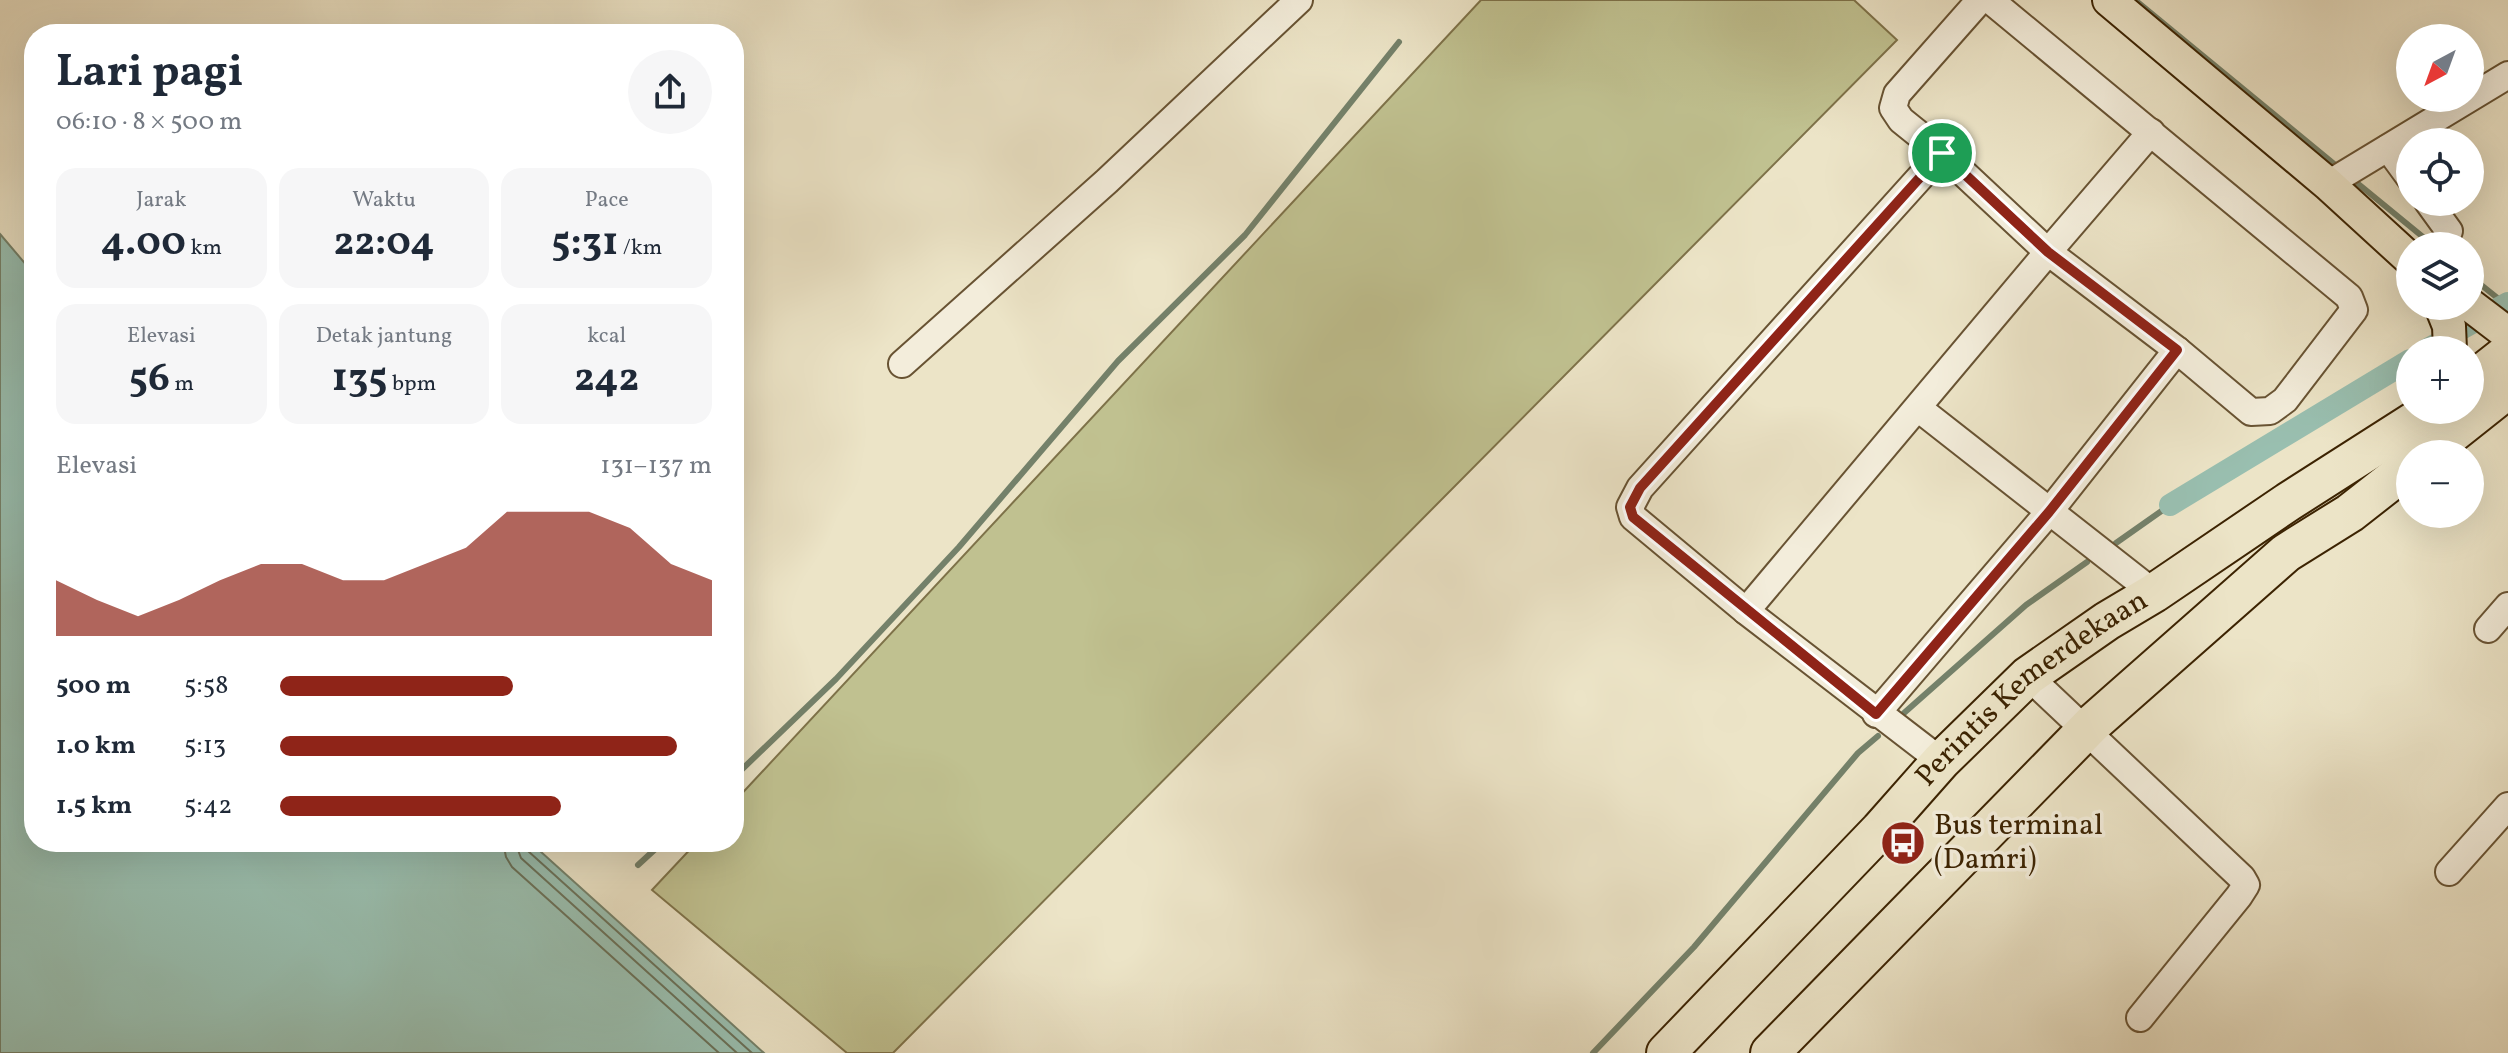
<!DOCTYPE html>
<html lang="id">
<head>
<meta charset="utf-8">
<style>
  :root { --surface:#fff; --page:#f6f6f7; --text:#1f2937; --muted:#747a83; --accent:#8f2418 }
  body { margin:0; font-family:Vollkorn,serif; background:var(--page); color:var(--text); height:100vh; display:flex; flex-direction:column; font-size:30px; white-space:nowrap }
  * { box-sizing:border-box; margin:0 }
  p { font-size:26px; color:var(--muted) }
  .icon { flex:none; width:44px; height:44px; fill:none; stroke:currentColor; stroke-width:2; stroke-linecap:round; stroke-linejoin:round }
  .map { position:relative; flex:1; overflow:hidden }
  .drawer { position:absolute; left:24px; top:24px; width:720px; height:828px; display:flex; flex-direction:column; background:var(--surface); border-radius:32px; box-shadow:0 8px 32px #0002 }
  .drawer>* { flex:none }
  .needle { width:52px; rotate:221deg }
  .controls { position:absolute; left:2396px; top:24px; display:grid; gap:16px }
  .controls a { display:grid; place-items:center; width:88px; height:88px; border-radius:50%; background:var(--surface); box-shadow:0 8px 32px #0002; font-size:40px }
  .pin { position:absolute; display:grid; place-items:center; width:68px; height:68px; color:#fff; margin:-34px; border:4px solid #fff; border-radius:50%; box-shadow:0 2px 8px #0007 }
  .round { display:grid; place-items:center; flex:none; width:84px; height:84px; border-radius:42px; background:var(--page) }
  .overview { display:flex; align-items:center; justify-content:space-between; height:136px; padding:0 32px }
  h1 { font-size:44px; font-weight:700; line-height:60px }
  .figures { display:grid; grid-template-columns:repeat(3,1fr); gap:12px; height:136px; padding:8px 32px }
  .figures div { display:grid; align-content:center; border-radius:20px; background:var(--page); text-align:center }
  .figures b { font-size:40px; font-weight:700 }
  .figures small { font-size:22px; font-weight:400 }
  .figures p { font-size:22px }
  .chart { height:224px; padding:16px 32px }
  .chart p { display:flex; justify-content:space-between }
  .chart svg { width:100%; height:144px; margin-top:8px; fill:var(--accent); opacity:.7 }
  ul { padding:0 32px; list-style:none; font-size:26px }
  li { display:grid; grid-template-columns:128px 96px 1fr; align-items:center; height:60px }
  li i { height:20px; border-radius:10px; background:var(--accent) }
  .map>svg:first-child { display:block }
  .green { fill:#c0c190; stroke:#7e7249; stroke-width:2 }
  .water { fill:#99bfb0; stroke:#74816a; stroke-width:2 }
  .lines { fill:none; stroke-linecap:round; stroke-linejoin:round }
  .shore { stroke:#6a7159; stroke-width:2 }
  .stream { stroke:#74816a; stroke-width:6 }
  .canal { stroke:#99bfb0; stroke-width:22 }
  .minor-casing { stroke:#685333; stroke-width:30 }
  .major-casing { stroke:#3c2302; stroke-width:36 }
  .highway-casing { stroke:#3c2302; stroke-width:42 }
  .minor { stroke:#f3eddb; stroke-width:26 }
  .major { stroke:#ece4c7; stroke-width:32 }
  .highway { stroke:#ece4c7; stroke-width:38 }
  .route-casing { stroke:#fff; stroke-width:16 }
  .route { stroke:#8f2418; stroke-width:10 }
  .labels { text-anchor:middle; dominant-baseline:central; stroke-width:7; stroke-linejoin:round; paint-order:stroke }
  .street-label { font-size:30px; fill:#3c2302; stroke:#f3eddb }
  .poi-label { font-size:30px; fill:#3c2302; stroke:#f3eddb; text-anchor:start }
</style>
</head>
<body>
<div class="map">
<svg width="2508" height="1053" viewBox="0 0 2508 1053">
  <rect width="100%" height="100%" fill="#ece4c7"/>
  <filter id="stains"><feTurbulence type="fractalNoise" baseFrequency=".0025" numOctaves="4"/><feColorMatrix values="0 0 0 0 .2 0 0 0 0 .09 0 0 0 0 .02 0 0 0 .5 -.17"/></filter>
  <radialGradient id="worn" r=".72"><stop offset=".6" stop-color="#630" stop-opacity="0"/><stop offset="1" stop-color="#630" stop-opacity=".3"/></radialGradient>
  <path class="green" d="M1481,0h373l43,40 -1004,1013h-46l-195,-163 45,-48h37v-40z"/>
  <path class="water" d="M0,234l34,40v568h496l234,211h-764z"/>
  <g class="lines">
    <g class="shore">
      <path d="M503,842l3,15 6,10 207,186"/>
      <path d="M515,842l6,16 216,195"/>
      <path d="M525,842l3,9 224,202"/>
    </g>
    <g class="stream">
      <path d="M2135,0l204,168"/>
      <path d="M2351,178l83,68"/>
      <path d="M2470,276l35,28"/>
      <path d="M2116,543l54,-38"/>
      <path d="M1904,713l122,-108 61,-43"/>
      <path d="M734,777l102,-98 123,-132 159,-186 127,-126 154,-193"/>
      <path d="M638,865l25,-23"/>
      <path d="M1593,1053l101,-106 164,-194 20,-17"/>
    </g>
    <g class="canal">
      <path d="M2461,329l47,-26"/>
      <path d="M2426,350l11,-6"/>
      <path d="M2170,505l240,-145"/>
    </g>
    <g class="minor-casing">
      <g id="minor">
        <path d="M1980,0l-83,94 -4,14 8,12 41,33 106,99 103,-120"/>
        <path d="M2388,148l22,30"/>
        <path d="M2328,184l180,-109"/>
        <path d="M2428,202l21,29"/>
        <path d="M902,364l205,-183 192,-181"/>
        <path d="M1918,408l236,185"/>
        <path d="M1746,611l-113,-94 -3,-10 10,-19 302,-335"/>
        <path d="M2488,629l20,-23"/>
        <path d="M2028,676l214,202 4,7 -7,11 -99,122"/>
        <path d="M1876,714l173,-202 128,-162"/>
        <path d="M1941,761l-195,-150 302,-359 129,98 74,62 19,-1 15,-11 69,-90 -5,-13 -359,-297"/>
        <path d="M2449,872l59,-66"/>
      </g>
    </g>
    <g class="major-casing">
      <g id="major">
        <path d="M2109,0l219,184 82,75"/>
        <path d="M2470,305l38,29"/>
        <path d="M2441,306l8,20 1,24"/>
      </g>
    </g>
    <g class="highway-casing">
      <g id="highway">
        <path d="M2470,383l38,-30"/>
        <path d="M2426,454l82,-65"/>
        <path id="s1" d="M1666,1053l214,-223 61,-69 87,-85 79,-55 47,-28 134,-91 144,-92"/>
        <path d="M1770,1053l322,-329 194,-171 64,-40 60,-47"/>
      </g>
    </g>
    <use href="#minor" class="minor"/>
    <use href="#major" class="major"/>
    <use href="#highway" class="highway"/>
  </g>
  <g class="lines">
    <g class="route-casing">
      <path id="route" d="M1942,153l106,99 129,98 -128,162 -173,202 -243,-197 -3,-10 10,-19z"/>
    </g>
    <use href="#route" class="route"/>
  </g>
  <defs>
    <g id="bus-disc" transform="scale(2.3)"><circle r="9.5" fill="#8f2418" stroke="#f3eddb"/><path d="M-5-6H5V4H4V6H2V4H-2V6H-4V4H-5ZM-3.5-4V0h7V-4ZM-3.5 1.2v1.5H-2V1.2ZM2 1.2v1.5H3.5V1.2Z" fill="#fff"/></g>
  </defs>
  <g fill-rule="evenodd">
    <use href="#bus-disc" x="1903" y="843"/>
  </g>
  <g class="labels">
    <g class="street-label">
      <text stroke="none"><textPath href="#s1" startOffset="518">Perintis Kemerdekaan</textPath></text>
    </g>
    <g class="poi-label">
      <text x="1934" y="826">Bus terminal<tspan x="1934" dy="34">(Damri)</tspan></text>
    </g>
  </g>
  <rect width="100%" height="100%" filter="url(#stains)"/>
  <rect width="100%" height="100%" fill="url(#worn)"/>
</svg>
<div class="controls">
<a><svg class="needle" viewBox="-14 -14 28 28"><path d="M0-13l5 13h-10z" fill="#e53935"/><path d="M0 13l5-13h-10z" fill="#747a83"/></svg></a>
<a><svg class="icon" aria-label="locate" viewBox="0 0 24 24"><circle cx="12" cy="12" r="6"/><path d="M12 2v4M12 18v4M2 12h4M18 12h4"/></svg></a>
<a><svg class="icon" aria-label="layers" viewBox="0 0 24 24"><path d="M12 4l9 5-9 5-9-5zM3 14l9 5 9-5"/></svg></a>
<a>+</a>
<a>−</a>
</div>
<div class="pin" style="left:1942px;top:153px;background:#1e9e55"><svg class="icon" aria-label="arrive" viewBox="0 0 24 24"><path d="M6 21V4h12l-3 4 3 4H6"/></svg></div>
<section class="drawer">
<div class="overview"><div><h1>Lari pagi</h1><p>06:10 · 8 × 500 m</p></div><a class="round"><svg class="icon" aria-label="share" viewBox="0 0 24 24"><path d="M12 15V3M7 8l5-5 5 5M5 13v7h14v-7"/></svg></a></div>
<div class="figures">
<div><p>Jarak</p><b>4.00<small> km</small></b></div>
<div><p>Waktu</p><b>22:04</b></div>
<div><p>Pace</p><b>5:31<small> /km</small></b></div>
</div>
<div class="figures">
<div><p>Elevasi</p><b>56<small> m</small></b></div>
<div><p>Detak jantung</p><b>135<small> bpm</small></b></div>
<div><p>kcal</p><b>242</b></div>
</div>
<div class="chart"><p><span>Elevasi</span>131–137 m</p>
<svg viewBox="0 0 160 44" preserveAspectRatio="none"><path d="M0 44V27L10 33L20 38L30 33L40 27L50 22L60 22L70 27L80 27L90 22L100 17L110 6L120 6L130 6L140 11L150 22L160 27V44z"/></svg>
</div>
<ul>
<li><b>500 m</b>5:58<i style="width:54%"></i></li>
<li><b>1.0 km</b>5:13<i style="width:92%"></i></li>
<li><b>1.5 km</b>5:42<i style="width:65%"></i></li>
</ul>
</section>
</div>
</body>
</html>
